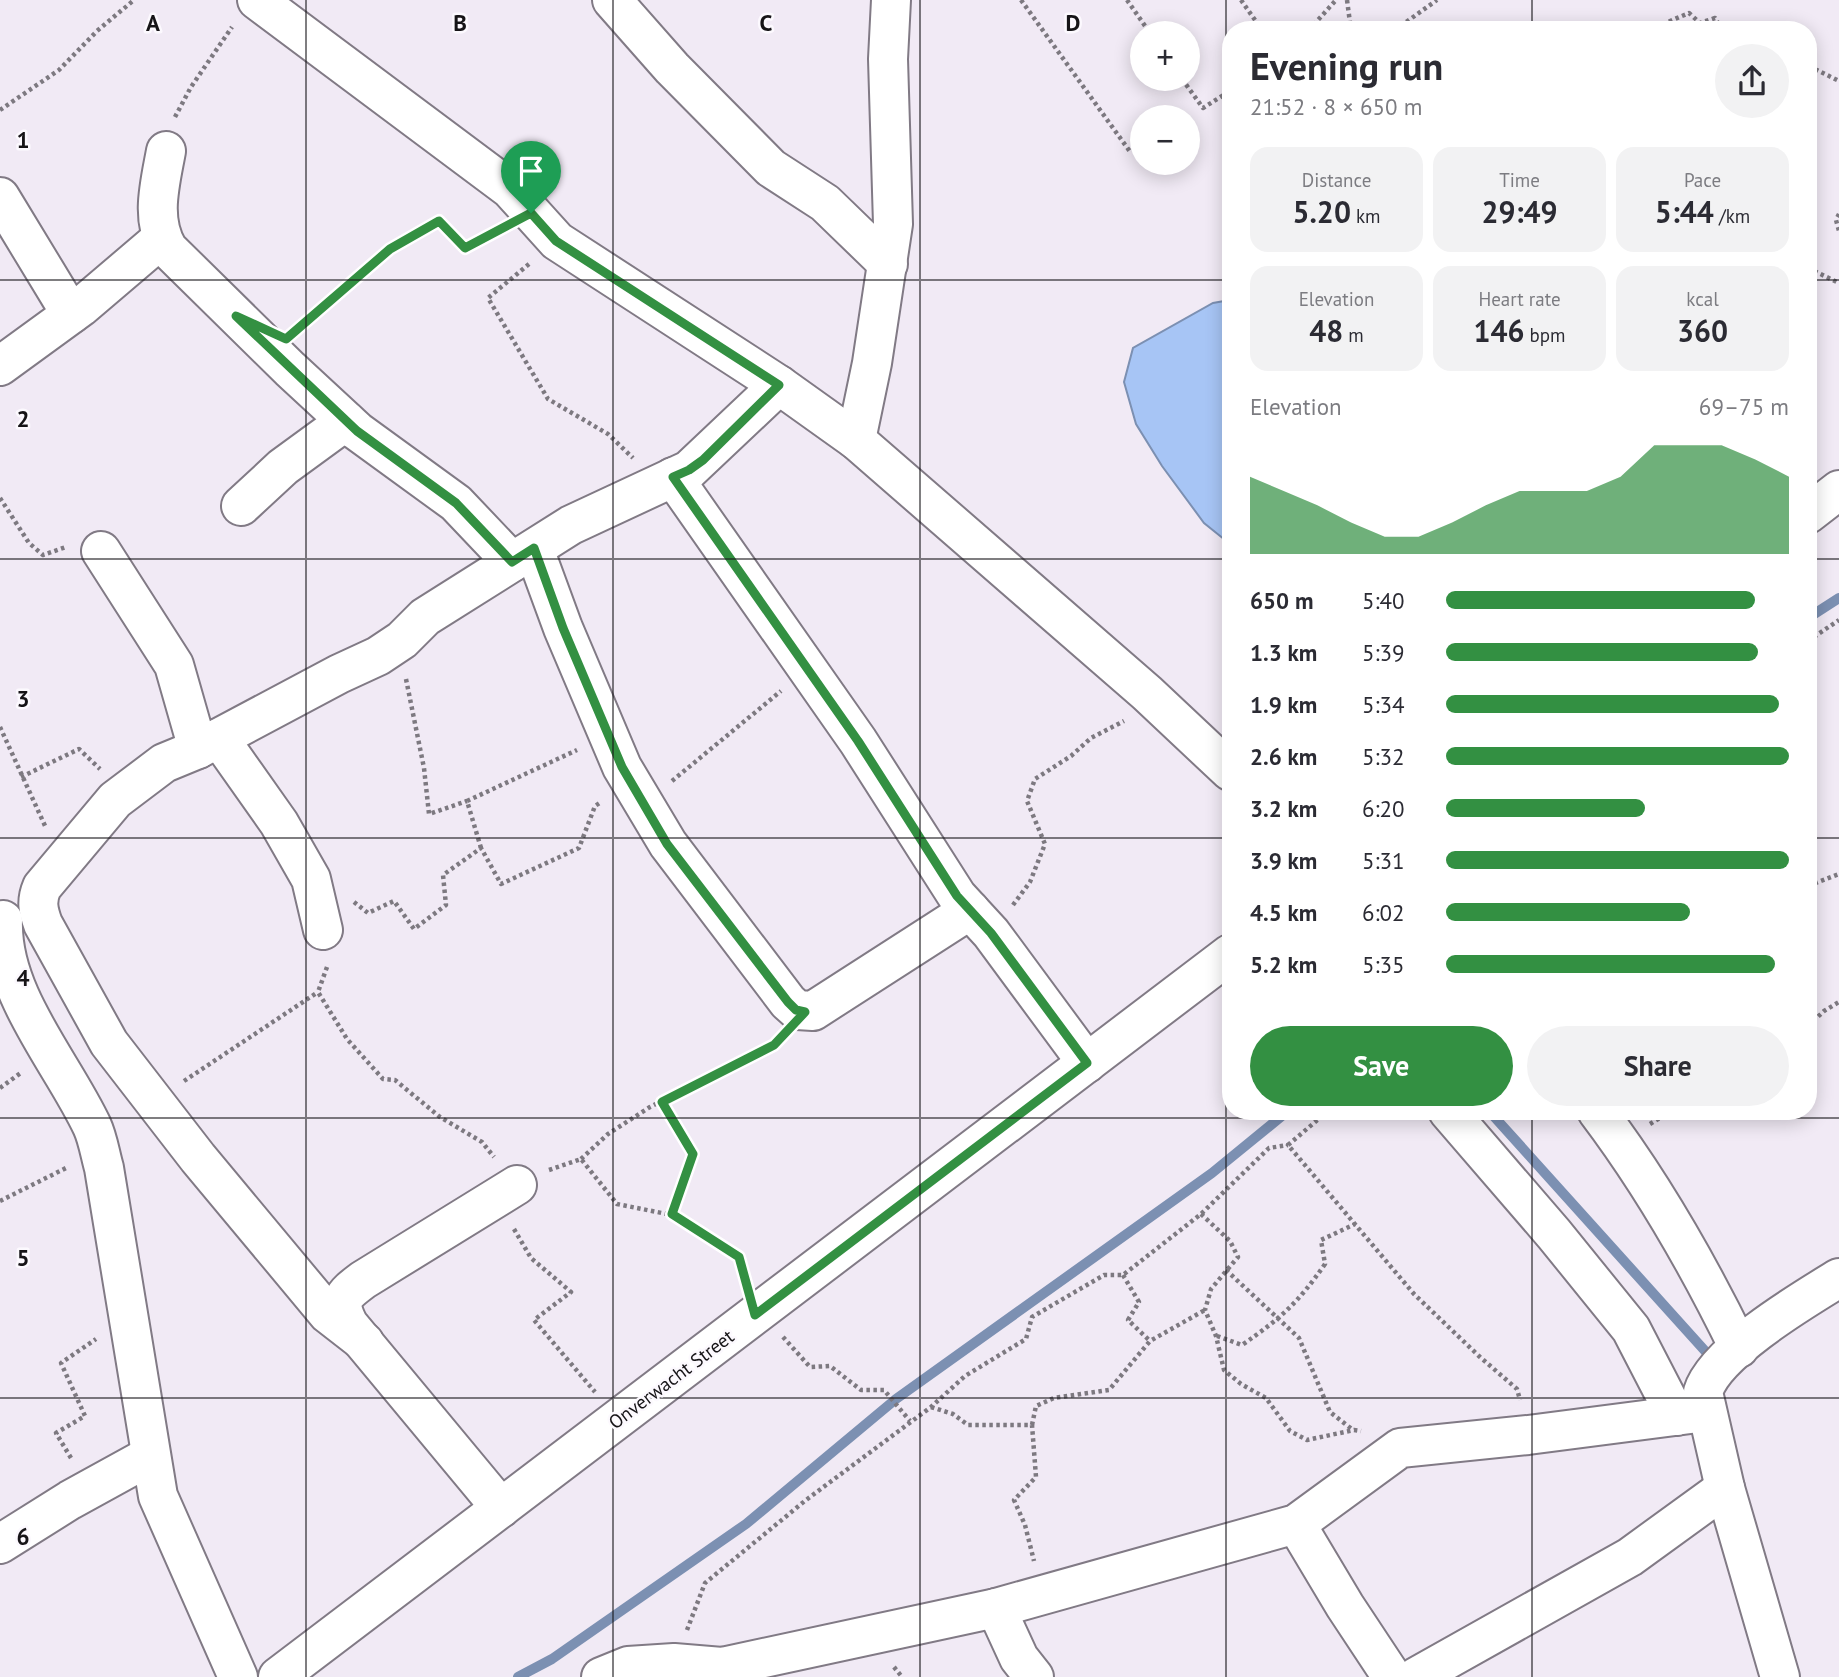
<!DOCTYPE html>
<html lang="en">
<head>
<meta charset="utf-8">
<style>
  :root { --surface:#fff; --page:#f2f2f3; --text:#2b2b33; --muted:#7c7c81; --accent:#339042 }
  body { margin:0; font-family:"PT Sans",sans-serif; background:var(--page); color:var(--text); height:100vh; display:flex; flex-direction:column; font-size:26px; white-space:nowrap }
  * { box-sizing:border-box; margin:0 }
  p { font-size:23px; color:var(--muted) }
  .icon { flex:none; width:38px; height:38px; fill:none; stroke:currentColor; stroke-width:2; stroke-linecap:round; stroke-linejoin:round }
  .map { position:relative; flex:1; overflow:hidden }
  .details { position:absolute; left:1222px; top:21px; width:595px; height:1099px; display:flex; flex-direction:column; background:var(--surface); border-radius:28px; box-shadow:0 4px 18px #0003 }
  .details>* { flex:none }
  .buttons { position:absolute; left:1130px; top:21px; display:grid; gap:14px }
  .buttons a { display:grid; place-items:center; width:70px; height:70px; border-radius:50%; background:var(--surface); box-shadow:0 4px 18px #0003; font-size:35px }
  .pin { position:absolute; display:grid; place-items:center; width:60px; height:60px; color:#fff; margin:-72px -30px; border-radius:50% 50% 50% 0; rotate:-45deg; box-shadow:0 0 7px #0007 }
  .pin .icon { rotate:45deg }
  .round { display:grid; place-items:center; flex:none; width:74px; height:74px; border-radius:37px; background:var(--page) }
  .headline { display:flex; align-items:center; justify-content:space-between; height:119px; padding:0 28px }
  h1 { font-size:38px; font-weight:800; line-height:52px }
  .stats { display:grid; grid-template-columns:repeat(3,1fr); gap:10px; height:119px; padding:7px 28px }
  .stats div { display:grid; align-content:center; border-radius:18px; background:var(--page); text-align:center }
  .stats b { font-size:30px; font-weight:800 }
  .stats small { font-size:19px; font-weight:400 }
  .stats p { font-size:19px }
  .chart { height:196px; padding:14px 28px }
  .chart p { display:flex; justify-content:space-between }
  .chart svg { width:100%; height:126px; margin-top:7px; fill:var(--accent); opacity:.7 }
  .button { display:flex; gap:14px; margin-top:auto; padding:14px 28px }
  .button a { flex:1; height:80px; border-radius:42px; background:var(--accent); color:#fff; font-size:28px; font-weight:800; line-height:80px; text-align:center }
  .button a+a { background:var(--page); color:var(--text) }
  ul { padding:0 28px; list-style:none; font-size:23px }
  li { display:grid; grid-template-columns:112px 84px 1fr; align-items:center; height:52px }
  li i { height:18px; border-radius:9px; background:var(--accent) }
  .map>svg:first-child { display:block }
  .water { fill:#a7c5f5; stroke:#7c90b2; stroke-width:2 }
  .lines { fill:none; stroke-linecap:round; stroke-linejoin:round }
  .stream { stroke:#7c90b2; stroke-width:10 }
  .minor-casing { stroke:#817a85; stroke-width:42 }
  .path { stroke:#7d7980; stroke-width:4.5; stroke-dasharray:3.5 3.5; stroke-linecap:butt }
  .minor { stroke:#fff; stroke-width:38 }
  .route-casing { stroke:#fff; stroke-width:14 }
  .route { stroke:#339042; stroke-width:9 }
  .grid { fill:none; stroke:#161417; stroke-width:2; stroke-opacity:0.55 }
  .labels { text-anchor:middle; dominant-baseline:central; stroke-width:5; stroke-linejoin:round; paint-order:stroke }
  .street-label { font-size:19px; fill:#161417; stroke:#fcf9fe }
  .grid-label { font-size:23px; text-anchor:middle; font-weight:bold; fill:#161417; stroke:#fcf9fe; stroke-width:5; stroke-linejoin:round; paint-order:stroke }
</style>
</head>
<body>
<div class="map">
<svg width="1839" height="1677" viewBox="0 0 1839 1677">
  <rect width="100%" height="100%" fill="#f1eaf5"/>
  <path class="water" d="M1230,300v244l-26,-21 -42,-57 -26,-42 -12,-42 9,-34 80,-45z"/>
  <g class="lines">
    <g class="stream">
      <path d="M1808,618l31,-20"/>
      <path d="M1489,1111l226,251"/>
      <path d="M518,1677l34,-18 194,-135 150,-125 316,-226 76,-62"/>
    </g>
    <g class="minor-casing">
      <g id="minor">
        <path d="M257,0l253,189 47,52 222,144 77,55 291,253 83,78"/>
        <path d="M612,0l60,68 99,100 54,35 63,61"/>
        <path d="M166,151c-6,33 -16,68 2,98l122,120 67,62 99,72 56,59"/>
        <path d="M0,197l71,117"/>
        <path d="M0,366l81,-59 81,-69"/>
        <path d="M856,440l16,-77 21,-139 -5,-165 3,-59"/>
        <path d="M673,477l185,264 99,155 34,37 96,130"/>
        <path d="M241,506l42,-39 63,-46"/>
        <path d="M1808,514l31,-24"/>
        <path d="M534,549l29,79 59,139 46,77 120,158 9,8 16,1 157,-101"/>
        <path d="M101,551l73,114 24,84"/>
        <path d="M219,738l60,85 32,56 12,51"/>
        <path d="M3,920c-3,74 59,142 89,206 6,13 8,28 12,42l54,328 80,181"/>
        <path d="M1448,1111l106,123 77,95 45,87"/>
        <path d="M1597,1111c56,74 102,155 142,237"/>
        <path d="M364,1342l-36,-28 -130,-156 -89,-115 -66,-119c-5,-14 -7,-23 -1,-37l73,-87 49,-37 34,-14 141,-75 39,-18 24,-16 23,-23 146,-92 118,-55 90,-85"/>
        <path d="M501,1508l-152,-183c-13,-24 -6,-30 14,-45l154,-95"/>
        <path d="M1296,1524l49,82 47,71"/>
        <path d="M0,1544l70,-44 80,-44"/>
        <path d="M996,1608l23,50 15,19"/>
        <path d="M278,1677l952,-723"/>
        <path d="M601,1677l27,-11 46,-3 48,4 274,-59 300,-84 104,-76 128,-13 178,-23"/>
        <path d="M1416,1677l214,-120 95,-69"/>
        <path d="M1780,1677l-55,-189 -22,-96c12,-40 100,-92 136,-114"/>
      </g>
    </g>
    <g class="path">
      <path d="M1021,0l110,153"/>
      <path d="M1127,0l23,33"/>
      <path d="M1241,0l21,30"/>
      <path d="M1347,0l4,30"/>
      <path d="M1309,30l27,-30"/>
      <path d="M1395,30l42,-30"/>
      <path d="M1658,30l12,-9 19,-8 11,10 15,-5 7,12"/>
      <path d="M1808,71l9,-1 22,11"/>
      <path d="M1182,79l21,29 27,-17"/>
      <path d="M0,110l59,-40 38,-39 37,-31"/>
      <path d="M175,117l16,-30 41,-60"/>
      <path d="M1839,214l-3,6 3,11"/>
      <path d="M529,264l-41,34 60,101 60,35 25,24"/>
      <path d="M1808,268l31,15"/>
      <path d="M298,328l92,-79 48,-28 27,27 34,-18"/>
      <path d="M0,498l29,45 14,12 23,-8"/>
      <path d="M1808,641l31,-21"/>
      <path d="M406,679l18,89 5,46 38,-13"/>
      <path d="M0,727l46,101"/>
      <path d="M21,777l58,-28 21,20"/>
      <path d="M672,781l109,-90"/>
      <path d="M481,848l-14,-47 110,-51"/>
      <path d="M1808,886l31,-12"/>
      <path d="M354,902l14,11 26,-12 20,28 32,-24 -3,-30 38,-27 20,36 78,-36 16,-42 6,-4"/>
      <path d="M1013,905l17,-23 15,-38 -18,-43 8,-22 36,-23 20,-18 33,-17"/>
      <path d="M327,967l-9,25 29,47 36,40 12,1 45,37 42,25 12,15"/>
      <path d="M1808,1026l16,-15 15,-9"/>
      <path d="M184,1081l134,-89"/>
      <path d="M0,1088l22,-16"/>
      <path d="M662,1102l31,52 -21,61"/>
      <path d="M1328,1111l-40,34 126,149 66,63 37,32 3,11"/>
      <path d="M1650,1124l21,-13"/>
      <path d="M581,1159l27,-25 42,-27 124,-62 5,-6"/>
      <path d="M549,1170l32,-11 36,45 55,11 67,42 5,20"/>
      <path d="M0,1201l68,-34"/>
      <path d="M1201,1214l29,27 8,16 -27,32 -6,21 11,26 8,34 17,14 25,14 24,33 17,9 47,-10 7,1"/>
      <path d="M514,1229l17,29 40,34 -37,28 61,72"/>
      <path d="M1226,1270l73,68 31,74 23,18"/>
      <path d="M1123,1275l16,27 -11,18 22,21"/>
      <path d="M1217,1336l25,9c39,-27 56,-42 83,-81l-4,-24 34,-16"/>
      <path d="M783,1337l27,30 20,-1 31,24h23l26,31"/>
      <path d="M931,1407l22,7 15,11h64l4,52 -22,23 11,25 9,36"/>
      <path d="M1032,1425l4,-19 18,-8 55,-8 41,-49 55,-31"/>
      <path d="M71,1458l-15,-25 29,-17 -24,-53 35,-24"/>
      <path d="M687,1630l18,-47 101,-83 125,-93 34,-31 61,-37 6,-22 72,-42h19l78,-61 68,-66 19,-3"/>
      <path d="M894,1667l8,10"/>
    </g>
    <use href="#minor" class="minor"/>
  </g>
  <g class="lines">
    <g class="route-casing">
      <path id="route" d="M531,213l25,28 223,144 -76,75 -14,10 -16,7 185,264 99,155 34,37 96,130 -332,252 -16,-58 -67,-43 21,-60 -31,-52 112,-57 31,-33 -9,-2 -8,-8 -121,-158 -45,-77 -59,-139 -29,-80 -22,14 -56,-59 -99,-72 -121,-115 50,23 104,-90 49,-28 26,27z"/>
    </g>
    <use href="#route" class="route"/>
  </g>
  <path class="grid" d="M306,0v1677M613,0v1677M920,0v1677M1226,0v1677M1532,0v30M0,280h1230M1808,280h31M0,559h1230M1808,559h31M0,838h1230M1808,838h31M1532,1111v566M0,1118h1839M0,1398h1839"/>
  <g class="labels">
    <g class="street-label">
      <text transform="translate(671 1379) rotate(-37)">Onverwacht Street</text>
    </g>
  </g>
  <g class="grid-label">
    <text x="153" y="31">A</text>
    <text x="460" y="31">B</text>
    <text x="766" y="31">C</text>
    <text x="1073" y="31">D</text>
    <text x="23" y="148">1</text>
    <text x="23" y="427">2</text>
    <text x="23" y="707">3</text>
    <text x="23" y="986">4</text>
    <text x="23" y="1266">5</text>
    <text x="23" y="1545">6</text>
  </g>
</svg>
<div class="buttons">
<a>+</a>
<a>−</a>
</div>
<div class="pin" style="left:531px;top:213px;background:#1e9e55"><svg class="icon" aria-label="arrive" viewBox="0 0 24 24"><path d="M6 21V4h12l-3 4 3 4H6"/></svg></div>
<section class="details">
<div class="headline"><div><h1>Evening run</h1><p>21:52 · 8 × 650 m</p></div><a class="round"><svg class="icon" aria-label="share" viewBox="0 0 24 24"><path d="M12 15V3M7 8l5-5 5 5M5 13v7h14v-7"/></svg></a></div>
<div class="stats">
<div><p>Distance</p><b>5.20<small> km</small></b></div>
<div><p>Time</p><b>29:49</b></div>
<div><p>Pace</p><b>5:44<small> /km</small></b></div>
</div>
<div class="stats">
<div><p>Elevation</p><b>48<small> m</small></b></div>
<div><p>Heart rate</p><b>146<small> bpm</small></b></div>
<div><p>kcal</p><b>360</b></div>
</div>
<div class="chart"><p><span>Elevation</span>69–75 m</p>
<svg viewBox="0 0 160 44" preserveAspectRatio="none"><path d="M0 44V17L10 22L20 27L30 33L40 38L50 38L60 33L70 27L80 22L90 22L100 22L110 17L120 6L130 6L140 6L150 11L160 17V44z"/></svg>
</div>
<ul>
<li><b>650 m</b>5:40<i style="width:90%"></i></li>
<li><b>1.3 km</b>5:39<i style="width:91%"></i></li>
<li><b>1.9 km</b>5:34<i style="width:97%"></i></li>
<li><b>2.6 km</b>5:32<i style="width:100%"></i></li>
<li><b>3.2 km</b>6:20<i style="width:58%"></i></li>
<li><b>3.9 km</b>5:31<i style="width:100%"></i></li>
<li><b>4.5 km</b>6:02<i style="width:71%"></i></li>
<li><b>5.2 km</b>5:35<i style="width:96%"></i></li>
</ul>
<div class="button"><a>Save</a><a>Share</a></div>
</section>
</div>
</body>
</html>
